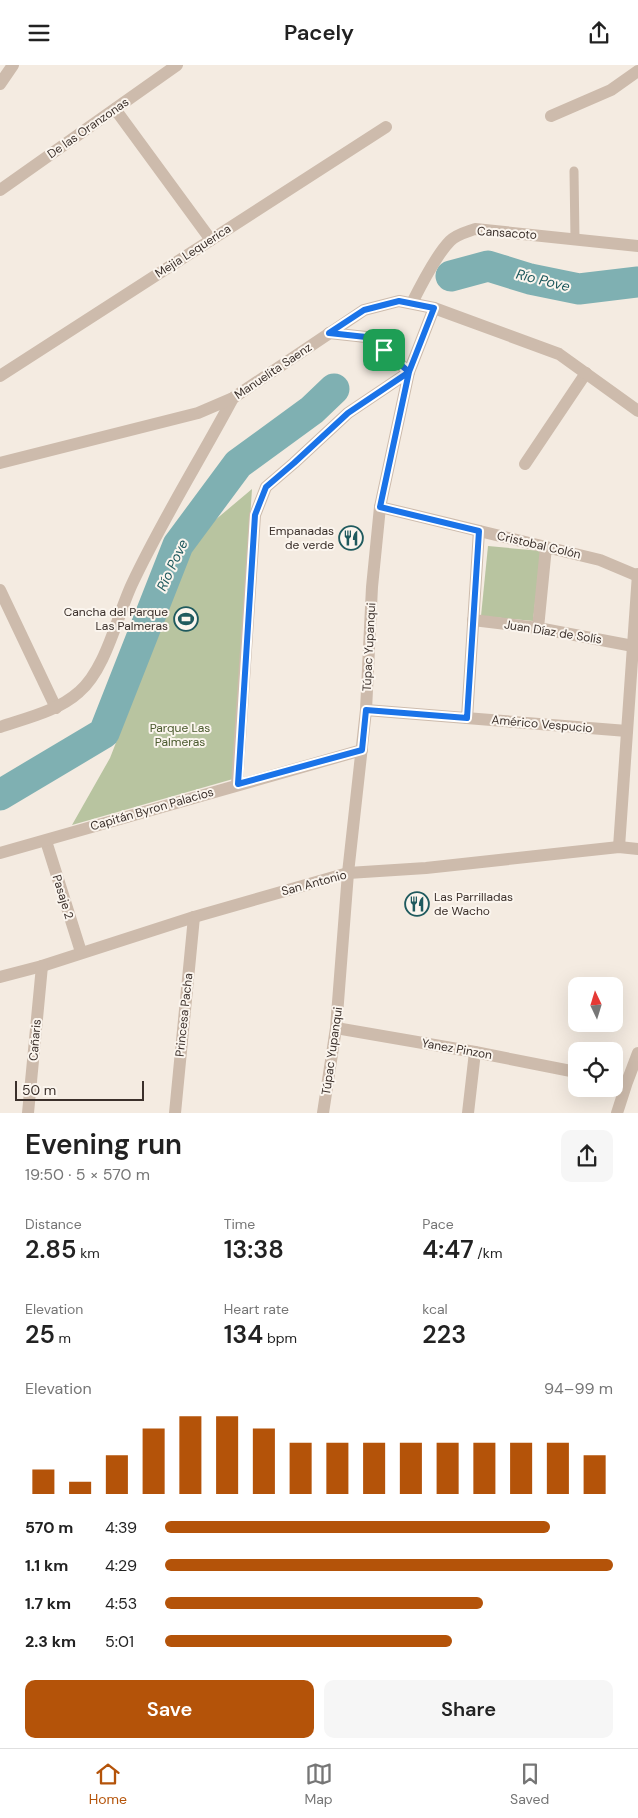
<!DOCTYPE html>
<html lang="en">
<head>
<meta charset="utf-8">
<style>
  :root { --surface:#fff; --page:#f6f6f6; --text:#222; --muted:#767676; --line:#e0e0e0; --accent:#b45309 }
  body { margin:0; font-family:"DM Sans",sans-serif; background:var(--page); color:var(--text); height:100vh; display:flex; flex-direction:column; font-size:19px; white-space:nowrap }
  * { box-sizing:border-box; margin:0 }
  p { font-size:16px; color:var(--muted) }
  .icon { flex:none; width:28px; height:28px; fill:none; stroke:currentColor; stroke-width:2; stroke-linecap:round; stroke-linejoin:round }
  .map { position:relative; height:1048px; overflow:hidden }
  .sheet { display:flex; flex-direction:column; background:var(--surface); flex:1 }
  .sheet>* { flex:none }
  .needle { width:32px; rotate:356deg }
  .controls { position:absolute; left:568px; top:912px; display:grid; gap:10px }
  .controls a { display:grid; place-items:center; width:55px; height:55px; border-radius:10px; background:var(--surface); box-shadow:0 5px 20px #0002; font-size:25px }
  .scale { position:absolute; left:15px; bottom:12px; width:129px; box-sizing:border-box; padding-left:5px; border:2px solid #3b302b; border-top:0; font-size:14px; line-height:18px; white-space:nowrap; color:#3b302b; -webkit-text-stroke:4px #fbf5ee; paint-order:stroke }
  .pin { position:absolute; display:grid; place-items:center; width:42px; height:42px; color:#fff; margin:-21px; border-radius:10px; box-shadow:0 2px 8px #0006 }
  .round { display:grid; place-items:center; flex:none; width:52px; height:52px; border-radius:10px; background:var(--page) }
  .head { display:flex; align-items:center; justify-content:space-between; height:85px; padding:0 25px }
  h1 { font-size:28px; font-weight:600; line-height:38px }
  .stats { display:grid; grid-template-columns:repeat(3,1fr); gap:8px; height:85px; padding:5px 25px }
  .stats div { display:grid; align-content:center }
  .stats b { font-size:25px; font-weight:600 }
  .stats small { font-size:14px; font-weight:400 }
  .stats p { font-size:14px }
  .chart { height:140px; padding:10px 25px }
  .chart p { display:flex; justify-content:space-between }
  .chart svg { width:100%; height:90px; margin-top:5px; stroke:var(--accent); stroke-width:6 }
  .cta { display:flex; gap:10px; margin-top:auto; padding:10px 25px }
  .cta a { flex:1; height:58px; border-radius:10px; background:var(--accent); color:#fff; font-size:20px; font-weight:600; line-height:58px; text-align:center }
  .cta a+a { background:var(--page); color:var(--text) }
  ul { padding:0 25px; list-style:none; font-size:16px }
  li { display:grid; grid-template-columns:80px 60px 1fr; align-items:center; height:38px }
  li i { height:12px; border-radius:6px; background:var(--accent) }
  header { display:flex; justify-content:space-between; align-items:center; height:65px; padding:0 25px; background:var(--surface); font-size:22px; font-weight:600 }
  .menu { display:flex; justify-content:space-around; align-items:center; height:70px; border-top:1px solid var(--line); background:var(--surface); font-size:14px; color:var(--muted) }
  .menu a { display:grid; justify-items:center; gap:2px }
  .menu .on { color:var(--accent) }
  .map>svg:first-child { display:block }
  .green { fill:#b8c4a0 }
  .lines { fill:none; stroke-linecap:round; stroke-linejoin:round }
  .river { stroke:#7fb0b2; stroke-width:31 }
  .service { stroke:#cdbbac; stroke-width:9 }
  .minor { stroke:#cdbbac; stroke-width:12 }
  .tertiary { stroke:#cdbbac; stroke-width:12 }
  .route-casing { stroke:#fff; stroke-width:10 }
  .route { stroke:#1a73e8; stroke-width:6 }
  .labels { text-anchor:middle; dominant-baseline:central; stroke-width:4; stroke-linejoin:round; paint-order:stroke }
  .street-label { font-size:12px; fill:#3b302b; stroke:#fbf5ee }
  .poi-label { font-size:12px; fill:#3b302b; stroke:#fbf5ee; text-anchor:end }
  .park-label { font-size:12px; fill:#4a5a2e; stroke:#fbf5ee }
  .water-label { font-size:14px; font-style:italic; fill:#1f5a5e; stroke:#fbf5ee }
</style>
</head>
<body>
<header><svg class="icon" aria-label="menu" viewBox="0 0 24 24"><path d="M4 6h16M4 12h16M4 18h16"/></svg>Pacely<svg class="icon" aria-label="share" viewBox="0 0 24 24"><path d="M12 15V3M7 8l5-5 5 5M5 13v7h14v-7"/></svg></header>
<div class="map">
<svg width="638" height="1048" viewBox="0 0 638 1048">
  <rect width="100%" height="100%" fill="#f4ebe1"/>
  <g class="green">
    <path d="M252,424l-19,290 -161,46 38,-67 30,-77 49,-139z"/>
    <path d="M488,481l53,5 -8,70 -52,-5z"/>
  </g>
  <g class="lines">
    <g class="river">
      <path d="M451,211l37,-10 42,13 49,10 59,-7"/>
      <path d="M0,730l104,-62 74,-188 60,-81 74,-54 22,-21"/>
    </g>
    <path class="service" d="M574,106l1,68"/>
    <g class="minor">
      <path d="M115,44l96,131"/>
      <path d="M551,51l60,-26 27,-19"/>
      <path d="M412,238c9,-18 24,-48 38,-62 7,-7 17,-9 25,-12l163,17"/>
      <path d="M0,311l386,-249"/>
      <path d="M525,399l61,-91"/>
      <path d="M380,442l220,53 38,16"/>
      <path d="M0,525l56,118"/>
      <path d="M473,555l65,8 95,18"/>
      <path d="M538,563l8,-81"/>
      <path d="M366,645l261,21"/>
      <path d="M467,653l12,-187"/>
      <path d="M0,662c27,-9 58,-16 79,-35 27,-23 38,-76 53,-108 30,-64 68,-124 101,-186"/>
      <path d="M237,719l18,-269 11,-28 28,-24 54,-50 61,-41"/>
      <path d="M46,776l35,111"/>
      <path d="M619,782l19,-273"/>
      <path d="M0,788l362,-103"/>
      <path d="M0,912l42,-11 152,-49 154,-44 78,-5 193,-21 19,2"/>
      <path d="M336,963l139,24 101,20"/>
      <path d="M28,1048l14,-147"/>
      <path d="M175,1048l19,-196"/>
      <path d="M323,1048l13,-85 12,-155 18,-163 6,-123 8,-80 29,-135 25,-64"/>
      <path d="M468,1048l7,-61"/>
      <path d="M617,1048l10,-31 11,-29"/>
    </g>
    <g class="tertiary">
      <path d="M0,19l13,-19"/>
      <path d="M0,125l177,-125"/>
      <path d="M329,268l37,4 18,13 25,22"/>
      <path d="M0,398l198,-50 35,-15 131,-88 35,-9 35,7 125,46 79,57"/>
    </g>
  </g>
  <g class="lines">
    <g class="route-casing">
      <path id="route" d="M384,285l-18,-13 -37,-4 35,-23 35,-9 35,7 -25,64 -29,135 99,24 -12,187 -101,-8 -4,40 -124,34 17,-269 11,-28 28,-24 54,-50 61,-41 -25,-22"/>
    </g>
    <use href="#route" class="route"/>
  </g>
  <defs>
    <g id="restaurant-ring" transform="scale(1.25)"><circle r="9.5" fill="#fbf5ee" stroke="#1f5a5e" stroke-width="1.5"/><path d="M-5-6h1v4h1v-4h1v4h1v-4h1v5L-1.5 .5V6h-2V.5L-5-1ZM5-6V6H3V1.5H1.5Q1.5-4 5-6Z" fill="#1f5a5e"/></g>
    <g id="stadium-ring" transform="scale(1.25)"><circle r="9.5" fill="#fbf5ee" stroke="#1f5a5e" stroke-width="1.5"/><path d="M0-5a6.5 5 0 1 0 0 10a6.5 5 0 1 0 0-10ZM-3.5-1.8h7v3.6h-7Z" fill="#1f5a5e"/></g>
  </defs>
  <g fill-rule="evenodd">
    <use href="#restaurant-ring" x="351" y="473"/>
    <use href="#stadium-ring" x="186" y="554"/>
    <use href="#restaurant-ring" x="417" y="839"/>
  </g>
  <g class="labels">
    <g class="street-label">
      <text transform="translate(88 63) rotate(-35)">De las Oranzonas</text>
      <text transform="translate(507 168) rotate(4)">Cansacoto</text>
      <text transform="translate(193 186) rotate(-33)">Mejia Lequerica</text>
      <text transform="translate(273 306) rotate(-34)">Manuelita Saenz</text>
      <text transform="translate(539 480) rotate(13)">Cristobal Colón</text>
      <text transform="translate(553 567) rotate(9)">Juan Díaz de Solís</text>
      <text transform="translate(369 582) rotate(-87)">Túpac Yupanqui</text>
      <text transform="translate(542 659) rotate(5)">Américo Vespucio</text>
      <text transform="translate(152 744) rotate(-16)">Capitán Byron Palacios</text>
      <text transform="translate(314 818) rotate(-15)">San Antonio</text>
      <text transform="translate(63 832) rotate(73)">Pasaje 2</text>
      <text transform="translate(184 950) rotate(-84)">Princesa Pacha</text>
      <text transform="translate(35 975) rotate(-85)">Cañaris</text>
      <text transform="translate(457 984) rotate(10)">Yanez Pinzon</text>
      <text transform="translate(332 986) rotate(-82)">Túpac Yupanqui</text>
    </g>
    <g class="poi-label">
      <text x="334" y="466">Empanadas<tspan x="334" dy="14">de verde</tspan></text>
      <text x="168" y="547">Cancha del Parque<tspan x="168" dy="14">Las Palmeras</tspan></text>
      <text x="434" y="832" text-anchor="start">Las Parrilladas<tspan x="434" dy="14">de Wacho</tspan></text>
    </g>
    <g class="park-label">
      <text x="180" y="663">Parque Las<tspan x="180" dy="14">Palmeras</tspan></text>
    </g>
    <g class="water-label">
      <text transform="translate(543 215) rotate(14)">Río Pove</text>
      <text transform="translate(172 500) rotate(-65)">Río Pove</text>
    </g>
  </g>
</svg>
<div class="controls">
<a><svg class="needle" viewBox="-14 -14 28 28"><path d="M0-13l5 13h-10z" fill="#e53935"/><path d="M0 13l5-13h-10z" fill="#767676"/></svg></a>
<a><svg class="icon" aria-label="locate" viewBox="0 0 24 24"><circle cx="12" cy="12" r="6"/><path d="M12 2v4M12 18v4M2 12h4M18 12h4"/></svg></a>
</div>
<div class="scale">50 m</div>
<div class="pin" style="left:384px;top:285px;background:#1e9e55"><svg class="icon" aria-label="arrive" viewBox="0 0 24 24"><path d="M6 21V4h12l-3 4 3 4H6"/></svg></div>
</div>
<section class="sheet">
<div class="head"><div><h1>Evening run</h1><p>19:50 · 5 × 570 m</p></div><a class="round"><svg class="icon" aria-label="share" viewBox="0 0 24 24"><path d="M12 15V3M7 8l5-5 5 5M5 13v7h14v-7"/></svg></a></div>
<div class="stats">
<div><p>Distance</p><b>2.85<small> km</small></b></div>
<div><p>Time</p><b>13:38</b></div>
<div><p>Pace</p><b>4:47<small> /km</small></b></div>
</div>
<div class="stats">
<div><p>Elevation</p><b>25<small> m</small></b></div>
<div><p>Heart rate</p><b>134<small> bpm</small></b></div>
<div><p>kcal</p><b>223</b></div>
</div>
<div class="chart"><p><span>Elevation</span>94–99 m</p>
<svg viewBox="0 0 160 44" preserveAspectRatio="none"><path d="M5 44V32M15 44V38M25 44V25M35 44V12M45 44V6M55 44V6M65 44V12M75 44V19M85 44V19M95 44V19M105 44V19M115 44V19M125 44V19M135 44V19M145 44V19M155 44V25"/></svg>
</div>
<ul>
<li><b>570 m</b>4:39<i style="width:86%"></i></li>
<li><b>1.1 km</b>4:29<i style="width:100%"></i></li>
<li><b>1.7 km</b>4:53<i style="width:71%"></i></li>
<li><b>2.3 km</b>5:01<i style="width:64%"></i></li>
</ul>
<div class="cta"><a>Save</a><a>Share</a></div>
</section>
<nav class="menu">
<a class="on"><svg class="icon" aria-label="home" viewBox="0 0 24 24"><path d="M3 11l9-7 9 7M6 9v11h12V9"/></svg>Home</a>
<a><svg class="icon" aria-label="map" viewBox="0 0 24 24"><path d="M3 6l6-2 6 2 6-2v14l-6 2-6-2-6 2zM9 4v14M15 6v14"/></svg>Map</a>
<a><svg class="icon" aria-label="saved" viewBox="0 0 24 24"><path d="M7 4h10v16l-5-4-5 4z"/></svg>Saved</a>
</nav>
</body>
</html>
